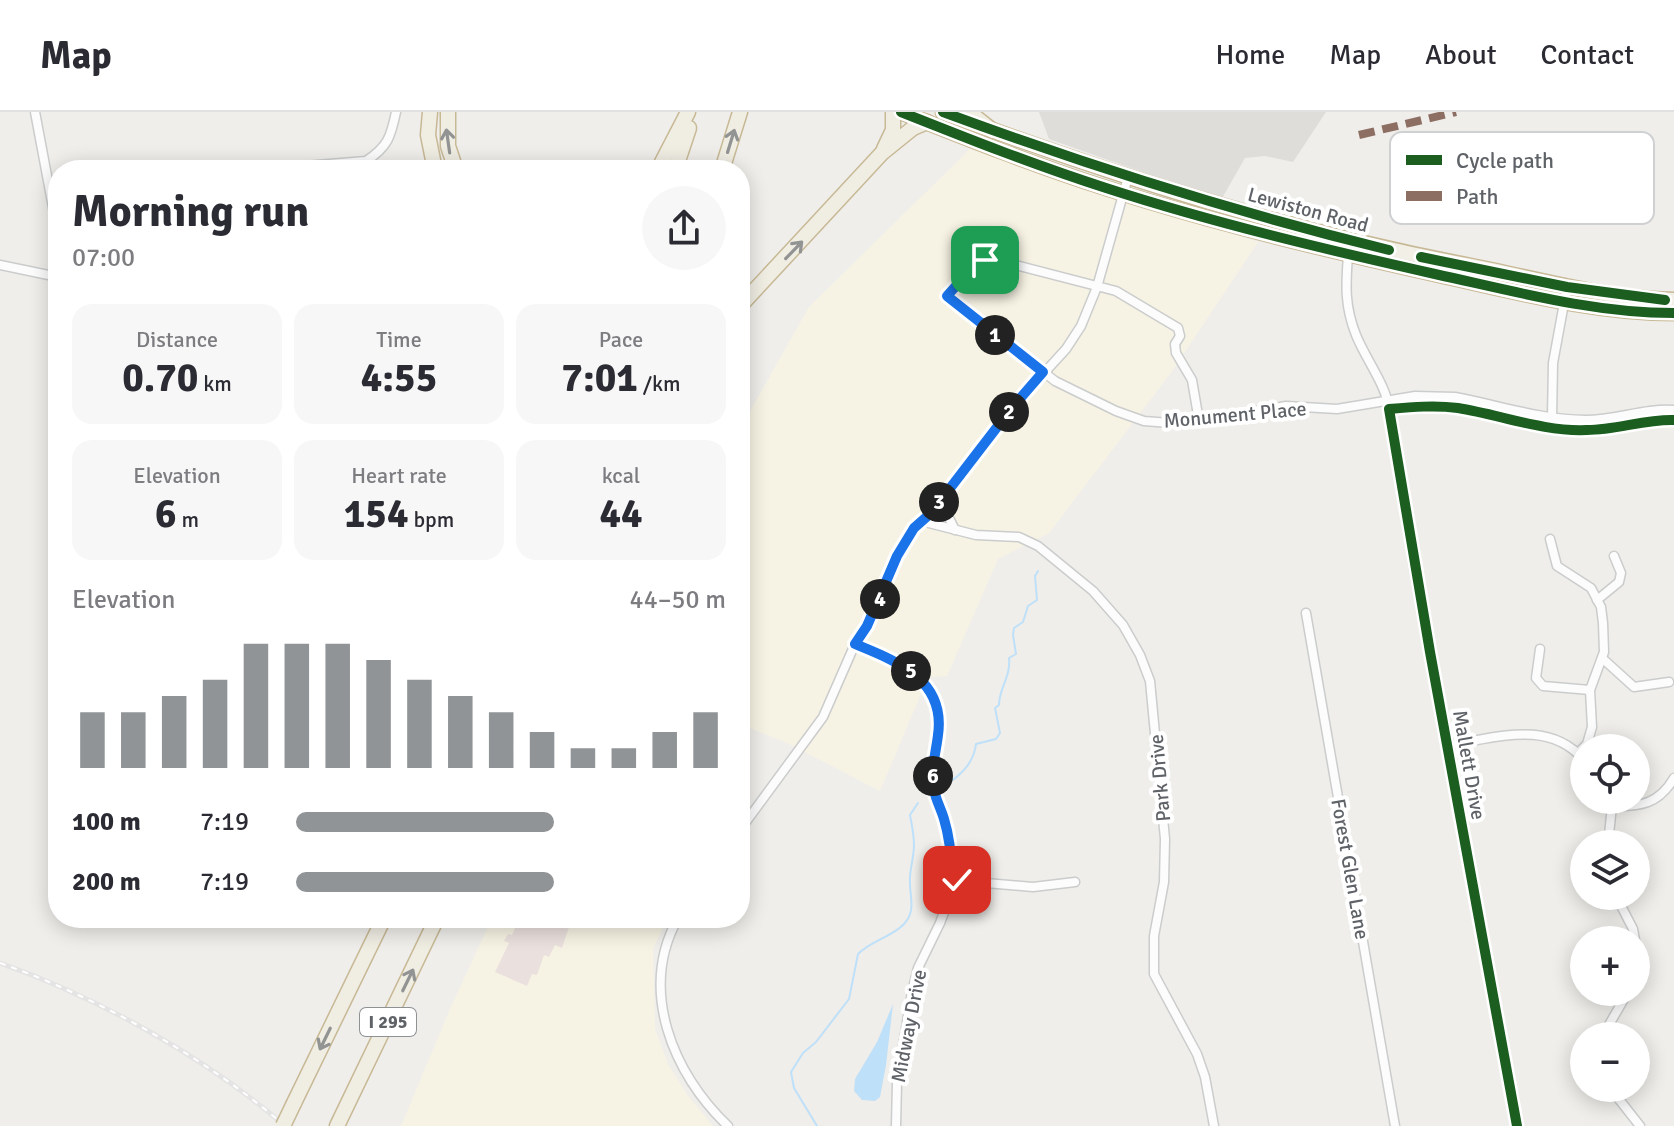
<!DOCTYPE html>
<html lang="en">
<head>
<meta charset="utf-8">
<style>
  :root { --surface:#fff; --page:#f7f7f7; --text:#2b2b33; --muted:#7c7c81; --line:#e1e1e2; --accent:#919496 }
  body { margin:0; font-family:Signika,sans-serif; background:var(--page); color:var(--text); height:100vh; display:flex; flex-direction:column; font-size:30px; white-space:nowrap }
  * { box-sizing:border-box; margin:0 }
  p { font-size:26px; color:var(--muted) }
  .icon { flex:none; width:44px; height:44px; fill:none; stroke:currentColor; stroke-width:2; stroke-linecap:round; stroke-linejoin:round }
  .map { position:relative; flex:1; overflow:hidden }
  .drawer { position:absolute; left:48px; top:48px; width:702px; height:768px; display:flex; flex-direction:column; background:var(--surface); border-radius:32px; box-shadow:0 4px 20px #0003 }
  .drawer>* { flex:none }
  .buttons { position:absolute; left:1570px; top:622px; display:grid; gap:16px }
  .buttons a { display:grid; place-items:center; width:80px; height:80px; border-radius:50%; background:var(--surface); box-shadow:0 4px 20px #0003; font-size:40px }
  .pin { position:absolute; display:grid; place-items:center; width:68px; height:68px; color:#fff; margin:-34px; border-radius:16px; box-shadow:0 4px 12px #0006 }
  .km { position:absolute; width:40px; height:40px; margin:-20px; border-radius:50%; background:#222; color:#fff; font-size:22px; line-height:40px; text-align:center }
  .round { display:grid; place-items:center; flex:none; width:84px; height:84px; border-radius:42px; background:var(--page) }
  .head { display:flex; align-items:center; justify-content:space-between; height:136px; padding:0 24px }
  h1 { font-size:44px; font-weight:700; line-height:60px }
  .stats { display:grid; grid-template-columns:repeat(3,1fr); gap:12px; height:136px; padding:8px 24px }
  .stats div { display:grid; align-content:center; border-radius:20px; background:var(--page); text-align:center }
  .stats b { font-size:40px; font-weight:700 }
  .stats small { font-size:22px; font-weight:400 }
  .stats p { font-size:22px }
  .chart { height:224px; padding:16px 24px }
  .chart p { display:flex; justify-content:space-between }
  .chart svg { width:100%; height:144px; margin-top:8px; stroke:var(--accent); stroke-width:6 }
  ul { padding:0 24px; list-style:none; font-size:26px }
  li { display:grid; grid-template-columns:128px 96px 1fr; align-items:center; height:60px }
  li i { height:20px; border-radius:10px; background:var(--accent) }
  header { display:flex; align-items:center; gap:48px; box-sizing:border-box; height:112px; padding:0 40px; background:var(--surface); border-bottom:2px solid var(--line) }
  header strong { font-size:38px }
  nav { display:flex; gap:44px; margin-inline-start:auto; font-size:28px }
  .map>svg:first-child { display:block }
  .commercial { fill:#f7f3e4 }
  .industrial { fill:#dfddda }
  .medical { fill:#eae0de }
  .water { fill:#bfe0f9 }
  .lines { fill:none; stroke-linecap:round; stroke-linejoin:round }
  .stream { stroke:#bfe0f9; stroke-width:2 }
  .minor-casing { stroke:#cbcccc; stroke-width:11 }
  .trunk-casing { stroke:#c8b996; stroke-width:17 }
  .motorway-casing { stroke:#c8b996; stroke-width:17 }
  .minor { stroke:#fdfcfc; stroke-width:8 }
  .trunk { stroke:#f2f0e6; stroke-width:14 }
  .motorway { stroke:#f0ede3; stroke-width:14 }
  .rail-casing { stroke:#e4e4e4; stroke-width:5 }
  .rail { stroke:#fff; stroke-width:2; stroke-dasharray:6; stroke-linecap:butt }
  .motorway-bridge-casing { stroke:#c8b996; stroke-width:17; stroke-linecap:butt }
  .motorway-bridge { stroke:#f0ede3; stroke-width:14 }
  .quiet { stroke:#8d6e63; stroke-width:8; stroke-dasharray:16 8; stroke-linecap:butt }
  .cycleway-casing { stroke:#fff; stroke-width:15 }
  .cycleway { stroke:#1b5e20; stroke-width:10 }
  .oneway { stroke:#929393 }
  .route-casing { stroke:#fff; stroke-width:16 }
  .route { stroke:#1a73e8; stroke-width:10 }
  .labels { text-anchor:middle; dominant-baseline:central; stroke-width:8; stroke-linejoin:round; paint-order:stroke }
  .shield { fill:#fff; stroke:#8f9295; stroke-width:2 }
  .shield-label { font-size:18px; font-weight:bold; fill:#5f6368 }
  .street-label { font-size:20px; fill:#5f6368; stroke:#fff }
  .key { fill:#fff; stroke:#cfd0d2; stroke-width:2 }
  .key-label { font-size:22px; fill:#5f6368 }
</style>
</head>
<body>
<header>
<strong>Map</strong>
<nav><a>Home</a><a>Map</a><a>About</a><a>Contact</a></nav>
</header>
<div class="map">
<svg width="1674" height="1014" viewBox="0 0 1674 1014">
  <rect width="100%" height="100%" fill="#efeeea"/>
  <g class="commercial">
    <path d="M970,37l288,93 -88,132 -121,159 -51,26 -51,117 -19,1 -48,114 -93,-48 -47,-19v-295l69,-122z"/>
    <path d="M492,806h175l-14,31 2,80 13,35 20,32 25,30h-312l49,-117z"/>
  </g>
  <path class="industrial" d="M1039,0h287l-33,50 -28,-6 -20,2 -24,42 -172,-61z"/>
  <path class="medical" d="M508,806h64l-10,30 -7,-3 -6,12 -5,-2 -7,20 -5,-1 -5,12 -32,-14 14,-29 -5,-2 4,-7 4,1 6,-14 -3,-2 -4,7 -6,-2z"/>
  <path class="water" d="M893,892l-7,61 -6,32 -5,4 -13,-1 -8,-9 1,-12 22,-37z"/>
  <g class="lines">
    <g class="stream">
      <path d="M950,670c14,-10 24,-21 26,-38l20,-5 4,-6 -5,-25 4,-3c0,-17 12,-28 10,-47l7,-4 -3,-19 1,-7 9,-6 5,-16 9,-6 -2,-24 3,-5"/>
      <path d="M817,1014l-23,-38 -3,-16 12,-19 13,-11 33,-43 9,-45c14,-14 34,-17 46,-30 12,-13 6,-26 6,-41 -1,-12 4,-25 4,-38 0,-10 -2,-20 -4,-30l8,-12"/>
    </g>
    <g class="minor-casing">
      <g id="minor">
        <path d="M35,0l23,122"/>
        <path d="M256,58l110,-9c22,-14 25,-25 30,-49"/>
        <path d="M1349,128c-2,36 -7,60 7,95 10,25 30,49 34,77 33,239 84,476 127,714"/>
        <path d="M0,153l58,12"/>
        <path d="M1552,306l1,-55 14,-76"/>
        <path d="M1199,309l-7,-41 -16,-27 -1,-9 5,-8 -2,-8 -62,-37 -116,-30c-27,-2 -36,16 -53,35l108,85 61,30 28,10 39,3 103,-18 51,3 78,-13 40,1c43,8 87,23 131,23 30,0 58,-12 88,-10"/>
        <path d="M946,382l1,20 8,16"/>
        <path d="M921,409l55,14 43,2 19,9 55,45 30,34 17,30 10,26 15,158 -1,43 -10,54v38l43,80 8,23 9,49"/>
        <path d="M1550,427l7,27 34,22 10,19 2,16 1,29 -14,38 2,37 -5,17 -9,9"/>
        <path d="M1597,488l22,-18 2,-9 -7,-17"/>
        <path d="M1306,501l89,513"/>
        <path d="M855,532l49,21 13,10 17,25 5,31 -6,50 18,71v28l-4,24 -7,19 -22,45 -6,24 -15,91 -1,43"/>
        <path d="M1540,537l-4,29 7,8 47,4"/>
        <path d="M1602,546l32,29 35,-5"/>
        <path d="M1447,633c47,-6 101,-27 137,15"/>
        <path d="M1612,694c28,1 47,-2 62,-28"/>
        <path d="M740,718l83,-113 32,-73 12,-18 30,-70 17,-28 17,-15 80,-104 55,-60 15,-23 16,-39 31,-110"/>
        <path d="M1608,732l4,-38 -2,-6"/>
        <path d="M951,768l82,7 42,-5"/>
        <path d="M1616,784l17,33 2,11"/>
        <path d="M678,806c-40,72 -5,156 50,208"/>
        <path d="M1636,838l3,21 -3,6"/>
        <path d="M1606,924v-6l22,-38"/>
        <path d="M1615,976l3,10 22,28"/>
      </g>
    </g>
    <g class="trunk-casing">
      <g id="trunk">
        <path d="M901,0c68,27 136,54 205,76 108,35 218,61 329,86 78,17 158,39 239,39"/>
        <path d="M943,0c172,64 348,120 528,154 67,13 134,33 203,34"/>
      </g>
    </g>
    <g class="motorway-casing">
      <g id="motorway">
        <path d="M430,0l-2,23 7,35"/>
        <path d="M448,0v34l8,24"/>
        <path d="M969,0l24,19"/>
        <path d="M884,37l9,-19v-18"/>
        <path d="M658,58l30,-58"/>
        <path d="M675,58l14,-42"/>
        <path d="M722,58l18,-58"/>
        <path d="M740,194l142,-153 31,-25 14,-6"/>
        <path d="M294,991l90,-185"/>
        <path d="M337,1014l100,-208"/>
      </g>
    </g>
    <use href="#minor" class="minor"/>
    <use href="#trunk" class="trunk"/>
    <use href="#motorway" class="motorway"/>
    <g class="rail-casing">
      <path id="rail" d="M0,851c97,34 207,95 285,163"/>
    </g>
    <use href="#rail" class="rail"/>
    <g class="motorway-bridge-casing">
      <path id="motorway-bridge" d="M283,1014l11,-23"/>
    </g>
    <use href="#motorway-bridge" class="motorway-bridge"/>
    <path class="quiet" d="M1359,23l97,-23"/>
    <g class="cycleway-casing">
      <g id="cycleway">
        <path d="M901,0c68,27 136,54 205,76 108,35 218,61 329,86 78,17 158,39 239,39"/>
        <path d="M943,0c146,54 295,101 446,138"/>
        <path d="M1421,145l146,30 98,13"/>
        <path d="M1517,1014l-87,-474 -41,-243c23,-2 46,-4 69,-1 43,7 86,24 129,22 30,0 58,-11 87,-10"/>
      </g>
    </g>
    <use href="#cycleway" class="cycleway"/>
  </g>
  <defs><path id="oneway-shaft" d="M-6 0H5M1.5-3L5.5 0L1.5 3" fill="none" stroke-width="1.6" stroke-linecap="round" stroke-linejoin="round" transform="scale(2)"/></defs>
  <g class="oneway">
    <use href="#oneway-shaft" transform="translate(448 29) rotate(-98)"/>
    <use href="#oneway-shaft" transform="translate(731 29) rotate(-73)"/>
    <use href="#oneway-shaft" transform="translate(794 138) rotate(-46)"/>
    <use href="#oneway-shaft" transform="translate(408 868) rotate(-64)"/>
    <use href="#oneway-shaft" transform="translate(325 927) rotate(116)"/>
  </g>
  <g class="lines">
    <g class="route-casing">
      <path id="route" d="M957,768h-6c1,-22 -1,-41 -7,-61 -3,-10 -8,-19 -10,-29 -4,-19 2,-37 4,-55 8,-56 -42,-74 -83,-91l12,-18 30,-70 17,-28 17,-15 80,-104 32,-37 -96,-76 25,-28 13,-8"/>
    </g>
    <use href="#route" class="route"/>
  </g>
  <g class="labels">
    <rect class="shield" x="360" y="896" width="56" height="28" rx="6"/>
    <g class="shield-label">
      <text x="388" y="910">I 295</text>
    </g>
    <g class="street-label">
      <text transform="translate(1308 98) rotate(15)">Lewiston Road</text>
      <text transform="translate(1235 303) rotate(-5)">Monument Place</text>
      <text transform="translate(1469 653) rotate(80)">Mallett Drive</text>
      <text transform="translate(1160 666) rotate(-95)">Park Drive</text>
      <text transform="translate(1350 757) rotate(80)">Forest Glen Lane</text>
      <text transform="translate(909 914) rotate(-79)">Midway Drive</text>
    </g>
  </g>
  <rect x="1390" y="20" width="264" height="92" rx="12" class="key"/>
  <rect x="1406" y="43" width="36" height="10" fill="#1b5e20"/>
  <rect x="1406" y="79" width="36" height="10" fill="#8d6e63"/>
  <g class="key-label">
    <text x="1456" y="56">Cycle path</text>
    <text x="1456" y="92">Path</text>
  </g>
</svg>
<div class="buttons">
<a><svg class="icon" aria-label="locate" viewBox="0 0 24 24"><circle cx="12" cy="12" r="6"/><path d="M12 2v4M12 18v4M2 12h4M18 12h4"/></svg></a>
<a><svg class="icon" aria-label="layers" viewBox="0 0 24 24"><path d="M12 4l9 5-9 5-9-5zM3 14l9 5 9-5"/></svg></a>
<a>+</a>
<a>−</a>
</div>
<div class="pin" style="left:985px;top:148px;background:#1e9e55"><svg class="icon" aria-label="arrive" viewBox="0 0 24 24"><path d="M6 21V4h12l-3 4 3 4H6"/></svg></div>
<div class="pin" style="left:957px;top:768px;background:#d93025"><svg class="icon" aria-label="check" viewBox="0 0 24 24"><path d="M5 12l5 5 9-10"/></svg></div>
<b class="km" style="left:995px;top:223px">1</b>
<b class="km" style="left:1009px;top:300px">2</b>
<b class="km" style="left:939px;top:390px">3</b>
<b class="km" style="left:880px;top:487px">4</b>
<b class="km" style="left:911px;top:559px">5</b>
<b class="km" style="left:933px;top:664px">6</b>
<section class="drawer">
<div class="head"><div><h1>Morning run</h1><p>07:00</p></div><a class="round"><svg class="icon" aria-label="share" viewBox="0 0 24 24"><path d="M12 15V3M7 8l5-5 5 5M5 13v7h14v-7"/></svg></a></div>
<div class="stats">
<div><p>Distance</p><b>0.70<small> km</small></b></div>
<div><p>Time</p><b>4:55</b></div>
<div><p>Pace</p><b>7:01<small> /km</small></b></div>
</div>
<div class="stats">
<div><p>Elevation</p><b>6<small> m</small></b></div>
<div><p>Heart rate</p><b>154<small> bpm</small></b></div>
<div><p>kcal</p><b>44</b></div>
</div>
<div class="chart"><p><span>Elevation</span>44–50 m</p>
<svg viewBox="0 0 160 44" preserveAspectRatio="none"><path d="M5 44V27M15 44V27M25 44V22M35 44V17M45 44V6M55 44V6M65 44V6M75 44V11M85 44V17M95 44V22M105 44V27M115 44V33M125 44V38M135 44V38M145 44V33M155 44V27"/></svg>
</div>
<ul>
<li><b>100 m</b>7:19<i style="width:60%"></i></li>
<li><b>200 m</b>7:19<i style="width:60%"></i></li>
</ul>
</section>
</div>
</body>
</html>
